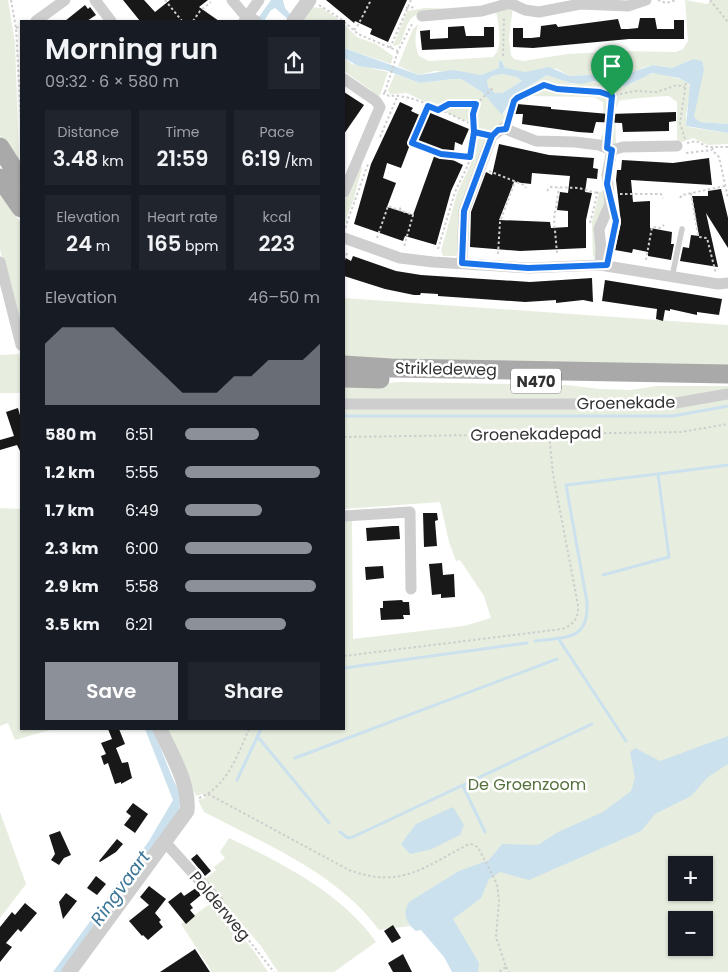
<!DOCTYPE html>
<html lang="en">
<head>
<meta charset="utf-8">
<style>
  :root { --surface:#171b24; --page:#20242c; --text:#f1f3f6; --muted:#9ea1a6; --accent:#8c9099 }
  body { margin:0; font-family:Poppins,sans-serif; background:var(--page); color:var(--text); height:100vh; display:flex; flex-direction:column; font-size:19px; white-space:nowrap }
  * { box-sizing:border-box; margin:0 }
  p { font-size:16px; color:var(--muted) }
  .icon { flex:none; width:28px; height:28px; fill:none; stroke:currentColor; stroke-width:2; stroke-linecap:round; stroke-linejoin:round }
  .map { position:relative; flex:1; overflow:hidden }
  .sheet { position:absolute; left:20px; top:20px; width:325px; height:710px; display:flex; flex-direction:column; background:var(--surface); border-radius:0px; box-shadow:0 1px 4px #0004 }
  .sheet>* { flex:none }
  .controls { position:absolute; left:668px; top:856px; display:grid; gap:10px }
  .controls a { display:grid; place-items:center; width:45px; height:45px; border-radius:0px; background:var(--surface); box-shadow:0 1px 4px #0004; font-size:25px }
  .pin { position:absolute; display:grid; place-items:center; width:42px; height:42px; color:#fff; margin:-51px -21px; border-radius:50% 50% 50% 0; rotate:-45deg; box-shadow:0 0 5px #0007 }
  .pin .icon { rotate:45deg }
  .round { display:grid; place-items:center; flex:none; width:52px; height:52px; border-radius:0px; background:var(--page) }
  .headline { display:flex; align-items:center; justify-content:space-between; height:85px; padding:0 25px }
  h1 { font-size:28px; font-weight:600; line-height:38px }
  .metrics { display:grid; grid-template-columns:repeat(3,1fr); gap:8px; height:85px; padding:5px 25px }
  .metrics div { display:grid; align-content:center; border-radius:0px; background:var(--page); text-align:center }
  .metrics b { font-size:21px; font-weight:600 }
  .metrics small { font-size:14px; font-weight:400 }
  .metrics p { font-size:14px }
  .chart { height:140px; padding:10px 25px }
  .chart p { display:flex; justify-content:space-between }
  .chart svg { width:100%; height:90px; margin-top:5px; fill:var(--accent); opacity:.7 }
  .action { display:flex; gap:10px; margin-top:auto; padding:10px 25px }
  .action a { flex:1; height:58px; border-radius:0px; background:var(--accent); color:#fff; font-size:20px; font-weight:600; line-height:58px; text-align:center }
  .action a+a { background:var(--page); color:var(--text) }
  ul { padding:0 25px; list-style:none; font-size:16px }
  li { display:grid; grid-template-columns:80px 60px 1fr; align-items:center; height:38px }
  li i { height:12px; border-radius:6px; background:var(--accent) }
  .map>svg:first-child { display:block }
  .green { fill:#e7eedf; fill-rule:evenodd }
  .water { fill:#cbe1ee; fill-rule:evenodd }
  .lines { fill:none; stroke-linecap:round; stroke-linejoin:round }
  .stream { stroke:#cbe1ee; stroke-width:3 }
  .building { fill:#181818; fill-rule:evenodd }
  .path { stroke:#cecece; stroke-width:2; stroke-dasharray:2.5 2.5; stroke-linecap:butt }
  .service { stroke:#cecece; stroke-width:5.5 }
  .minor { stroke:#cecece; stroke-width:11 }
  .tertiary { stroke:#cecece; stroke-width:15 }
  .primary { stroke:#a9a9a9; stroke-width:19 }
  .route-casing { stroke:#fff; stroke-width:10 }
  .route { stroke:#1a73e8; stroke-width:6 }
  .labels { text-anchor:middle; dominant-baseline:central; stroke-width:5; stroke-linejoin:round; paint-order:stroke }
  .shield { fill:#fff; stroke:#6f6f6f; stroke-width:1 }
  .shield-label { font-size:15px; font-weight:bold; fill:#313131 }
  .street-label { font-size:16px; fill:#313131; stroke:#fff }
  .park-label { font-size:16px; fill:#55703c; stroke:#fff }
  .water-label { font-size:18px; font-style:italic; fill:#3a7598; stroke:#fff }
</style>
</head>
<body>
<div class="map">
<svg width="728" height="972" viewBox="0 0 728 972">
  <rect width="100%" height="100%" fill="#fff"/>
  <g class="green">
    <path d="M0,0h8l7,43 4,120 -3,1 -16,-29z"/>
    <path d="M685,0l22,4 4,-4h17v124l-29,-2 -5,-5 -1,-58 -21,9 -19,-3 -8,2 -23,10 -14,-3 -38,2 -13,-7 -14,-1 -11,4h-14l-13,-4 -3,-7 -2,-1 -1,8 -18,7 -46,-4 -16,4 -21,-9 15,-37 5,-5c-3,11 -4,21 1,32l10,5 64,-4c11,-11 5,-33 3,-46l17,-5 -4,33 2,16 3,4 9,2 45,-7 54,-3 54,1 7,-3 5,-8z"/>
    <path d="M311,7l11,1 19,13h-38z"/>
    <path d="M425,8l30,1c-12,2 -38,0 -45,11 -5,7 -6,17 -11,25l-6,1 14,-35z"/>
    <path d="M344,24l13,13 19,7 17,12 -2,8 -47,-16z"/>
    <path d="M344,58l8,6 36,8 -8,23 -4,2 -5,-3 1,-3 -28,-20z"/>
    <path d="M657,73l31,8 3,9 -5,25 2,12 40,6v11l-20,1 -15,-7 -16,6v-42l-8,-6c-7,0 -45,3 -50,5l-4,10 1,35 -16,-5 4,-11 -1,-28 -9,-5 -68,-1 -9,5 -5,26 -24,7 -13,-5 -1,-5 -16,-6 -51,-25 -17,1 -2,-4 7,-16 25,9 33,-4h8l21,13 21,23 10,-19 34,-21c8,0 14,5 22,8 9,3 17,-3 26,-1 9,2 16,7 26,5 14,-2 22,-14 36,-14z"/>
    <path d="M502,74l15,3 5,4 -20,12h-7l-8,-6v-7l5,-4z"/>
    <path d="M475,135l11,3 -30,118h-13l-2,-5 16,-58 13,-27z"/>
    <path d="M360,165l2,3 -8,30 -9,24 -1,-20z"/>
    <path d="M0,188l4,12 17,23v107l-21,-80z"/>
    <path d="M605,189l2,5 -10,62 -4,1 -1,-35 7,-29z"/>
    <path d="M344,298l384,27v46l-384,-12z"/>
    <path d="M19,354l2,6v33h-21v-38z"/>
    <path d="M400,382l166,3 34,4 31,1 25,-4h72v5l-59,9 -325,-1v-13z"/>
    <path d="M728,397v575h-269l-46,-62 -5,13 2,3 -31,4c-42,-57 -114,-86 -175,-118l-6,-12 7,-2 -2,-4 -7,2 -28,-67h176v-208l8,-1 1,119 111,-13 27,-8 -7,-22 -24,-36 -4,1 -7,-19 -9,-40 -96,7v-101zM676,865h28v27h-28zM676,920h28v28h-28z"/>
    <path d="M0,508l21,1v220h32l-38,11 -7,-17 -8,3z"/>
    <path d="M0,812l26,72 -26,34z"/>
    <path d="M229,838c51,24 114,56 147,104l-42,30h-56l-17,-26 -57,-66 12,-10 -2,-3 11,-9 -5,-6z"/>
    <path d="M213,902l41,49 14,21h-56l-31,-48z"/>
  </g>
  <g class="water">
    <path d="M271,0h12l2,8 5,6v7l-15,-13 -4,2 -7,11h-8z"/>
    <path d="M344,48l75,27 34,-5 28,5 18,-7v-8l3,1 3,7 20,4 24,-5 21,9 38,-2 10,3 35,-12 19,3 21,-9 9,2 2,8 -10,48 6,5 28,2v9l-42,-7 4,-42 -11,-6 -27,-5 -26,13 -12,1 -20,-6 -13,3 -11,-1 -23,-8 -34,21 -11,19 -20,-23 -21,-13h-8l-33,4 -35,-13 -27,-4 -14,-8zM502,74l15,3 5,4 -20,12h-7l-7,-6 -1,-7 5,-4z"/>
    <path d="M145,729h8l19,48 9,19 -2,14 -114,162h-12l96,-131 24,-41z"/>
    <path d="M728,736v28l-20,13 -17,19 -36,18 -14,17 -112,49 -29,-8 -11,7 -8,19 -28,21 26,44 -1,9h-26l-8,-15 -23,-27 -5,1c-10,-8 -14,-17 -7,-29l50,-31 30,-11 13,-16 36,1 20,-13 45,-20 28,-21 4,-13 -5,-26 5,-4 25,13z"/>
    <path d="M453,807l11,18 -4,10 -28,14 -22,5 -9,-10 15,-20z"/>
  </g>
  <g class="lines">
    <g class="stream">
      <path d="M344,416h329l55,-10"/>
      <path d="M603,575l66,-18 -11,-83 70,-9"/>
      <path d="M558,638l68,103"/>
      <path d="M535,641c31,-4 54,0 52,-39l-21,-117 92,-11"/>
      <path d="M344,668l183,-25"/>
      <path d="M258,737l71,86"/>
      <path d="M295,758l262,-99"/>
      <path d="M237,780l24,-51"/>
      <path d="M463,786l22,46"/>
      <path d="M340,832l8,6 5,-1 239,-113"/>
    </g>
  </g>
  <g class="building">
    <path d="M123,0h21l11,12 15,-12h38l-9,7 20,14h-79z"/>
    <path d="M326,0h81l-19,42 -18,-8 2,-5 -17,-8 -1,2z"/>
    <path d="M85,5l3,4 2,-2 6,8 -9,6h-22z"/>
    <path d="M640,18h15l2,11h17v-9h10v19h-55l-96,9 -20,-1v-19h10v10h8l9,-1 1,-11 15,-2 2,3 60,-8 3,10h7l10,-1z"/>
    <path d="M464,26l2,10h18v-9h10v20l-72,3 -2,-19 10,-1v9l18,-1v-11z"/>
    <path d="M344,92l20,13 -20,29z"/>
    <path d="M400,102l13,6 -2,3 15,7 2,-6 41,17 -7,16 -7,-3 -2,18 10,5 -12,26 -15,54 -31,-9 -2,5 -49,-17 17,-60zM411,142l25,9 -23,64 -26,-8 9,-24 -13,-5 4,-15 14,5z"/>
    <path d="M517,104l34,3v2l58,5 67,-2v9l-7,1v9l-46,1 -1,-9 -26,-1 -3,11 -15,-1 -56,-8 1,-10h-8z"/>
    <path d="M499,144l50,11 45,3 -1,10 5,1 -1,10 -10,-1 -2,14 7,1 -6,27v28l-66,3 -50,-4 1,-35 15,-40 6,3zM532,173l38,3 -2,17 -8,-1 -3,18 11,1v16l-17,1 -1,-6 -51,-2 15,-38 17,2z"/>
    <path d="M709,158l3,27 -81,-5 2,22 17,-1v27l22,4 -1,12h3l-3,16 -23,-4v-4l-15,-3 -1,4 -17,-3 6,-27 -5,-43 1,-10h4l1,-10 51,3z"/>
    <path d="M721,189l7,29v30l-22,-35 12,54 -38,-6 3,-14 6,1 2,-13 8,1 -7,-40h16v-5z"/>
    <path d="M353,256l43,15 25,4 109,7 62,-4 1,24 -10,-2 -27,3v-3l-31,2 -87,-6v-2l-17,-1 -1,2h-6l-29,-6 -41,-13v-19l7,4z"/>
    <path d="M605,280l117,19 -3,16 -22,-3v3l-27,-6v2l-5,-1 -2,11 -7,-2 1,-10 -55,-8z"/>
    <path d="M18,408l3,11v34l-4,-8 -17,5v-10l14,-4 -8,-24z"/>
    <path d="M423,513h14l1,7 -3,1 2,25 -13,1z"/>
    <path d="M393,526h6l1,13 -33,2 -1,-13z"/>
    <path d="M442,563l1,12 11,-1 1,23 -14,1v-4l-9,1 -3,-31z"/>
    <path d="M383,566l1,12 -18,2 -1,-13z"/>
    <path d="M402,600l1,2h6l1,13h-7l1,4 -23,1 -1,-12h3v-7z"/>
    <path d="M108,729h11l6,15 -9,4 6,15 6,-1 4,16 -11,6v-2l-6,2 -7,-21 -4,2 -3,-9 5,-2 -5,-11 11,-4z"/>
    <path d="M133,803l15,11 -13,19 -11,-8 7,-9 -5,-4z"/>
    <path d="M60,831l11,24 -7,3 -5,7 -8,-5 4,-6 -6,-19z"/>
    <path d="M117,839l6,5 -7,8 -16,10 -1,-1z"/>
    <path d="M197,854l14,17 -6,5 -14,-17z"/>
    <path d="M96,876l10,8 -9,11 -10,-7z"/>
    <path d="M149,886l17,13 -11,14 6,7 -2,2 4,5 -15,13 -5,-5 -1,1 -13,-15 20,-16 -9,-8z"/>
    <path d="M196,888l5,7 -11,9 3,4 -3,2 5,6 -9,8 -18,-22 13,-10 3,4z"/>
    <path d="M66,893l11,8 -14,18 -4,-17z"/>
    <path d="M25,903l12,10 -16,19 -3,-3 -12,14 6,4 -12,15v-35l12,-15 3,3z"/>
    <path d="M393,925l8,13 -9,5 -8,-12z"/>
    <path d="M195,949l15,23h-50z"/>
    <path d="M403,954l9,18h-19l-5,-9z"/>
  </g>
  <g class="lines">
    <g class="path">
      <path d="M11,0l5,28 5,94"/>
      <path d="M165,0l17,21"/>
      <path d="M658,0l8,3 11,-3"/>
      <path d="M710,0l18,22"/>
      <path d="M319,5l22,14 17,15 40,17 15,-29"/>
      <path d="M406,8l10,-1"/>
      <path d="M193,21l7,-10 11,-9"/>
      <path d="M16,28l5,-2"/>
      <path d="M354,30l4,-5 13,-25"/>
      <path d="M390,48l21,-48"/>
      <path d="M503,56l1,-40"/>
      <path d="M385,92l13,-41"/>
      <path d="M383,94l2,-1 4,3c23,-3 62,19 84,29l1,7 8,2"/>
      <path d="M428,106l-16,37 29,11 28,3"/>
      <path d="M439,110l10,-6h27"/>
      <path d="M509,119l8,-21 27,-13 13,4 43,3 12,4 22,-5 23,1 20,-7 8,2"/>
      <path d="M473,124c1,-22 6,-22 21,-37"/>
      <path d="M380,137l18,-42"/>
      <path d="M608,139l4,-43"/>
      <path d="M685,139l-5,-16 6,-40"/>
      <path d="M687,143l9,-2 12,6h20"/>
      <path d="M713,148l-1,2 7,7 9,41"/>
      <path d="M686,153l26,-3"/>
      <path d="M489,171l35,14 2,3"/>
      <path d="M547,191l3,-4 29,1 18,5"/>
      <path d="M691,193l7,42 1,2 8,1 9,36"/>
      <path d="M620,194h41l2,4"/>
      <path d="M680,198l2,-3 43,-9"/>
      <path d="M400,210l1,-5"/>
      <path d="M590,223l8,-32"/>
      <path d="M345,228l23,-64"/>
      <path d="M377,238l11,-32 25,9 -9,32"/>
      <path d="M612,243l5,-22 -2,-5"/>
      <path d="M438,249l17,-57 13,-27 6,-33"/>
      <path d="M557,253l-3,-34 5,-31"/>
      <path d="M498,254l2,-32 15,-41"/>
      <path d="M344,260l4,-9"/>
      <path d="M646,260l6,-33 8,1 4,-3"/>
      <path d="M344,437l337,-5 47,-8"/>
      <path d="M344,656l218,-27c12,-4 17,-12 16,-24l-25,-131 -4,-40"/>
      <path d="M208,794l141,76c51,19 74,-2 118,-25l4,-1 7,3 19,37 2,17 -3,36 10,30 -7,5"/>
      <path d="M199,798c28,-11 39,-44 50,-69"/>
      <path d="M224,909l50,63"/>
      <path d="M506,967l3,5"/>
    </g>
    <path class="service" d="M672,277l10,-48"/>
    <g class="minor">
      <path d="M95,0l16,21"/>
      <path d="M232,0l10,12 14,9"/>
      <path d="M422,16l60,-5 28,-8 15,7 14,2 41,-8 48,2 18,-6"/>
      <path d="M36,21l29,-21"/>
      <path d="M244,21l15,-21"/>
      <path d="M344,79l32,22 4,6 -36,85"/>
      <path d="M344,238l56,20 33,4 96,6 71,-3 118,19 10,-1"/>
      <path d="M0,262l21,83"/>
      <path d="M462,263l2,-52 28,-75 11,-8 33,13 39,1 24,3 13,5 11,-3 54,-1"/>
      <path d="M600,265l1,-17 -2,-19 11,-25 -3,-29 5,-25"/>
      <path d="M344,404h326l58,-10"/>
      <path d="M344,516l66,-4 1,77"/>
      <path d="M165,842l53,59"/>
    </g>
    <g class="tertiary">
      <path d="M294,21l15,-21"/>
      <path d="M69,972l118,-161c3,-27 -16,-57 -27,-82"/>
    </g>
    <g class="primary">
      <path d="M0,147l21,33"/>
      <path d="M0,178l21,30"/>
      <path d="M344,365l47,3 337,6"/>
      <path d="M344,378l36,1"/>
    </g>
  </g>
  <g class="lines">
    <g class="route-casing">
      <path id="route" d="M612,96l-12,-4 -43,-3 -13,-4 -27,13 -3,3 -8,28 -8,1 -6,6 -18,-4 -1,-18 3,-10h-27l-11,6 -10,-4 -16,37 29,11 29,3 4,-25 18,4 -28,75 -2,52 66,5 79,-3 9,-44 -9,-37 5,-34 -5,-2 5,-52"/>
    </g>
    <use href="#route" class="route"/>
  </g>
  <g class="labels">
    <rect class="shield" x="511" y="368.5" width="50" height="25" rx="4"/>
    <g class="shield-label">
      <text x="536" y="381">N470</text>
    </g>
    <g class="street-label">
      <text transform="translate(446 369) rotate(1)">Strikledeweg</text>
      <text transform="translate(626 403) rotate(-1)">Groenekade</text>
      <text transform="translate(536 434) rotate(-1)">Groenekadepad</text>
      <text transform="translate(220 906) rotate(50)">Polderweg</text>
    </g>
    <g class="park-label">
      <text x="527" y="784">De Groenzoom</text>
    </g>
    <g class="water-label">
      <text transform="translate(120 888) rotate(-54)">Ringvaart</text>
    </g>
  </g>
</svg>
<div class="controls">
<a>+</a>
<a>−</a>
</div>
<div class="pin" style="left:612px;top:96px;background:#1e9e55"><svg class="icon" aria-label="arrive" viewBox="0 0 24 24"><path d="M6 21V4h12l-3 4 3 4H6"/></svg></div>
<section class="sheet">
<div class="headline"><div><h1>Morning run</h1><p>09:32 · 6 × 580 m</p></div><a class="round"><svg class="icon" aria-label="share" viewBox="0 0 24 24"><path d="M12 15V3M7 8l5-5 5 5M5 13v7h14v-7"/></svg></a></div>
<div class="metrics">
<div><p>Distance</p><b>3.48<small> km</small></b></div>
<div><p>Time</p><b>21:59</b></div>
<div><p>Pace</p><b>6:19<small> /km</small></b></div>
</div>
<div class="metrics">
<div><p>Elevation</p><b>24<small> m</small></b></div>
<div><p>Heart rate</p><b>165<small> bpm</small></b></div>
<div><p>kcal</p><b>223</b></div>
</div>
<div class="chart"><p><span>Elevation</span>46–50 m</p>
<svg viewBox="0 0 160 44" preserveAspectRatio="none"><path d="M0 44V14L10 6L20 6L30 6L40 6L50 14L60 22L70 30L80 38L90 38L100 38L110 30L120 30L130 22L140 22L150 22L160 14V44z"/></svg>
</div>
<ul>
<li><b>580 m</b>6:51<i style="width:55%"></i></li>
<li><b>1.2 km</b>5:55<i style="width:100%"></i></li>
<li><b>1.7 km</b>6:49<i style="width:57%"></i></li>
<li><b>2.3 km</b>6:00<i style="width:94%"></i></li>
<li><b>2.9 km</b>5:58<i style="width:97%"></i></li>
<li><b>3.5 km</b>6:21<i style="width:75%"></i></li>
</ul>
<div class="action"><a>Save</a><a>Share</a></div>
</section>
</div>
</body>
</html>
